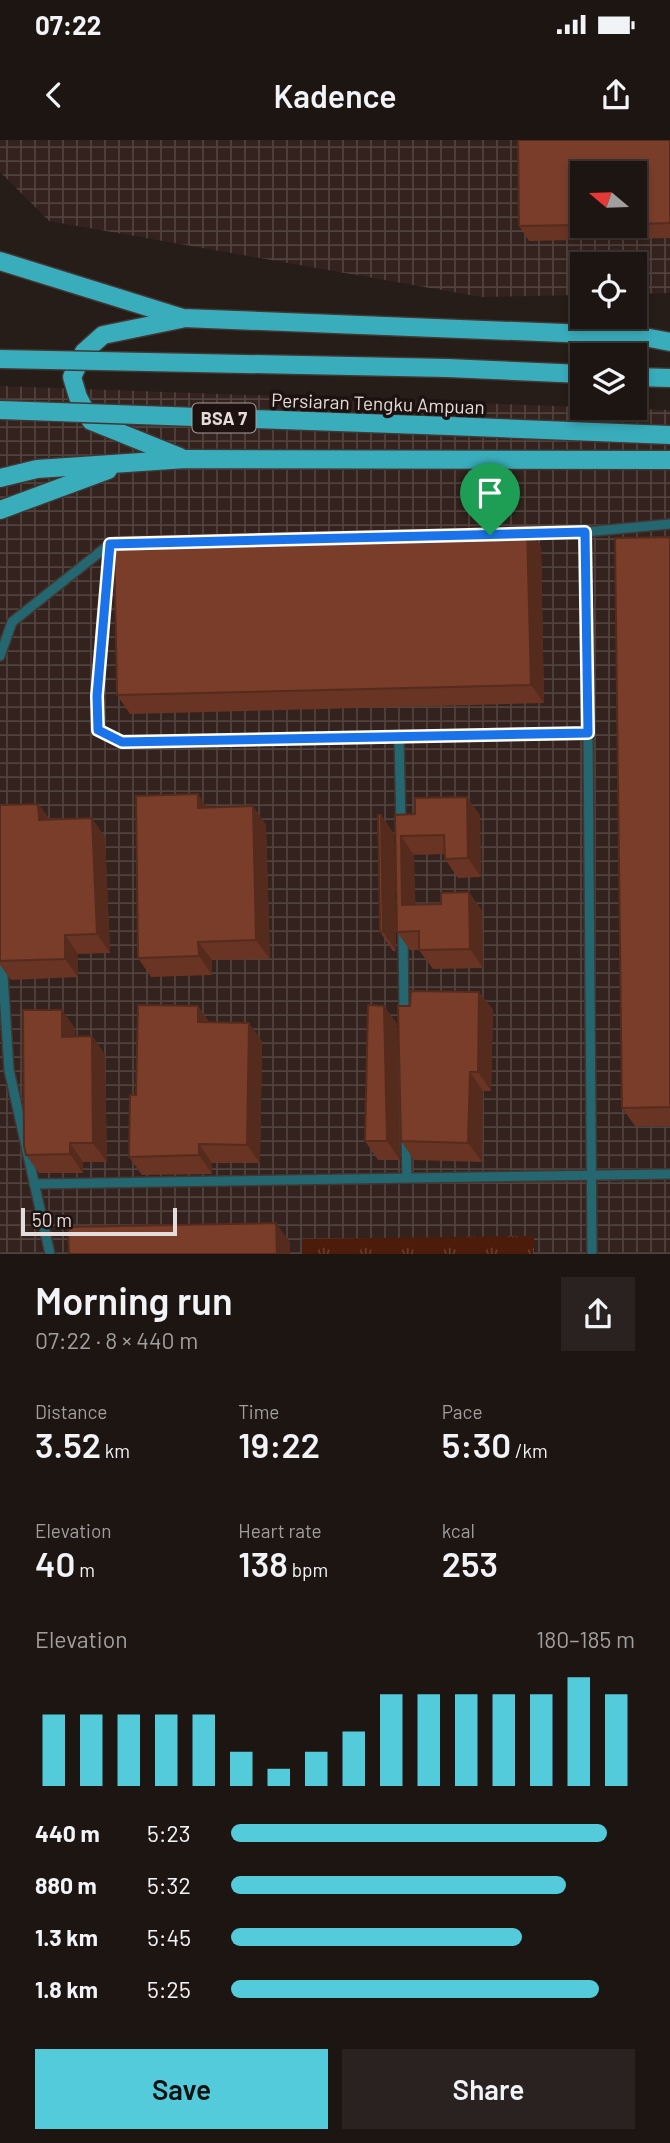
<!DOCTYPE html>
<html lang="en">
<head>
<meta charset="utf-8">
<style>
  :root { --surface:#1c1512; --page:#292220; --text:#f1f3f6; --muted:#a09f9f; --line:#3a3432; --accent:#53cbdb }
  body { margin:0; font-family:Barlow,sans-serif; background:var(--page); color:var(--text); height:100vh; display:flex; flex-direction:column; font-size:26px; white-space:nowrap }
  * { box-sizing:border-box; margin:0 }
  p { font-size:23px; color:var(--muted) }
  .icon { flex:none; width:38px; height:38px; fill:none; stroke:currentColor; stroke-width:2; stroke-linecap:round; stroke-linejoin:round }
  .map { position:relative; height:1114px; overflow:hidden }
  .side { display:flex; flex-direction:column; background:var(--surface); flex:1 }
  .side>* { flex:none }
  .needle { width:46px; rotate:289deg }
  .controls { position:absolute; left:570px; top:21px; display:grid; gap:14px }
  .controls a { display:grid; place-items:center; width:77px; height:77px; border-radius:0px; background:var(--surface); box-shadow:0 4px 10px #0003,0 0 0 2px var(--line); font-size:35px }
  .scale { position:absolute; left:21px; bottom:18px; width:156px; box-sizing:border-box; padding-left:7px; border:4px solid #e4dcda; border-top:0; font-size:19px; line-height:24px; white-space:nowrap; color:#e4dcda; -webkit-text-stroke:5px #1d120f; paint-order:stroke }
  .pin { position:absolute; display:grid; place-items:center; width:60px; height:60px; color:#fff; margin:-72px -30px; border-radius:50% 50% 50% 0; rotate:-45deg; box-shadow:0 0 7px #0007 }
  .pin .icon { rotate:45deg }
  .round { display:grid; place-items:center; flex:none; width:74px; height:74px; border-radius:0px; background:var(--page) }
  .headline { display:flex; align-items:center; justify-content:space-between; height:119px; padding:0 35px }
  h1 { font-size:38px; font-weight:600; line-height:52px }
  .stats { display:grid; grid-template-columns:repeat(3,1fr); gap:10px; height:119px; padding:7px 35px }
  .stats div { display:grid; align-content:center }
  .stats b { font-size:35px; font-weight:600 }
  .stats small { font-size:19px; font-weight:400 }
  .stats p { font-size:19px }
  .chart { height:196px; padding:14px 35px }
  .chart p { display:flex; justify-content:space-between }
  .chart svg { width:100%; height:126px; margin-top:7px; stroke:var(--accent); stroke-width:6 }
  .action { display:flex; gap:14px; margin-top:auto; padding:14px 35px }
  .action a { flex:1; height:80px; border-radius:0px; background:var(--accent); color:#111; font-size:28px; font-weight:600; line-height:80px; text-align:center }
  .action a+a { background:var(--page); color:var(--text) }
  ul { padding:0 35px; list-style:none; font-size:23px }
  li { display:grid; grid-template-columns:112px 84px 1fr; align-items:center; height:52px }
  li i { height:18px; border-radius:9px; background:var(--accent) }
  .status { display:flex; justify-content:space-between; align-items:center; height:49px; padding:0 35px; background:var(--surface); direction:ltr }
  .status svg { height:19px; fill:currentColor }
  header { display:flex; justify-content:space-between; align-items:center; height:91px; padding:0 35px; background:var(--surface); font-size:32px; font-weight:600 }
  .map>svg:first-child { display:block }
  .industrial { fill:url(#industrial-grid); fill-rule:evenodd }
  .park { fill:url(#park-tufts) }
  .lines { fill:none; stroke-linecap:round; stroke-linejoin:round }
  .service-casing { stroke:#413733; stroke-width:12 }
  .primary-casing { stroke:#413733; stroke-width:21 }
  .service { stroke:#246770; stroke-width:9 }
  .primary { stroke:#3aadbc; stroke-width:18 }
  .primary-bridge-casing { stroke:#413733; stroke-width:21; stroke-linecap:butt }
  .primary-bridge { stroke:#3aadbc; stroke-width:18 }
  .wall { fill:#693424; fill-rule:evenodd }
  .shaded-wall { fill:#552b1d }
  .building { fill:#7a3d2a; stroke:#552b1d; stroke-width:2 }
  .route-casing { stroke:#fff; stroke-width:14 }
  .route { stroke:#1a73e8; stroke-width:9 }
  .labels { text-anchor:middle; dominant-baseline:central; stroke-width:7; stroke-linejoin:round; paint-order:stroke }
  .shield { fill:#1d120f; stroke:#a89f9d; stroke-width:2 }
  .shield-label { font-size:18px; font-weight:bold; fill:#e4dcda }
  .street-label { font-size:19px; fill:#e4dcda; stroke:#1d120f }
</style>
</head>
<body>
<div class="status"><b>07:22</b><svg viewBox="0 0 49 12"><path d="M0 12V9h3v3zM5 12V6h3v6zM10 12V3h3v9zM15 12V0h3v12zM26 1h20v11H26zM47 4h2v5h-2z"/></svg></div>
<header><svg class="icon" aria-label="back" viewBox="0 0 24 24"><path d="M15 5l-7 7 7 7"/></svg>Kadence<svg class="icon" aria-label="share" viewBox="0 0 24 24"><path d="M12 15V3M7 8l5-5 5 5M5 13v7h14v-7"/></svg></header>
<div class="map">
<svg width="670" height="1114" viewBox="0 0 670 1114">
  <defs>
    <pattern id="industrial-grid" width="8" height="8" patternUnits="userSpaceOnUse" patternTransform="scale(1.75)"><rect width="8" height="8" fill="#33221d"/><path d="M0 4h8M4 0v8" fill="none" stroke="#50423d"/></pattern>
    <pattern id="park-tufts" width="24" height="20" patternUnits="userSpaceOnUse" patternTransform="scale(1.75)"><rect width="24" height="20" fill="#4c1b0a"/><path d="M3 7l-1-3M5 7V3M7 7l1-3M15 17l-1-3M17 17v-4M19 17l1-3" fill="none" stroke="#663c2d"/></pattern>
  </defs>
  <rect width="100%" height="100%" fill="#261c18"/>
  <g class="industrial">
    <path d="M0,0h670v153l-35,1v-30h-52v31l-102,2 -432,-76 -49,-49zM583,33h52v53h-52z"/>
    <path d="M0,246l670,24v844h-670z"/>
  </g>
  <path class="park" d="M534,1096v18h-232v-15z"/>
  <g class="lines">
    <g class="service-casing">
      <g id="service">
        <path d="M585,392l85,-8"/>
        <path d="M110,404l-13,152 1,34 24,12 277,-5 2,89"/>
        <path d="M0,516l12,-34 98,-78h16"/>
        <path d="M588,594l4,520"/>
        <path d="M399,597l189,-3 -3,-202 -64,2"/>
        <path d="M403,788l1,87"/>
        <path d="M2,820l7,110 41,184"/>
        <path d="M406,998l1,40"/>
        <path d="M34,1044l636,-10"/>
      </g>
    </g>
    <g class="primary-casing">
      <g id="primary">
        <path d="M0,121l183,57 456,18 31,6"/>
        <path d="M447,228l136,6"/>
        <path d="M635,237l35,1"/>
        <path d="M449,286l221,9"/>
        <path d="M180,317l-89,-36 -13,-24 -6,-20 12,-25 19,-17 78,-16"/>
        <path d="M0,338l37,-9 149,-10 484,1"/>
        <path d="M0,370l108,-40"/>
      </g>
    </g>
    <use href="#service" class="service"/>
    <use href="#primary" class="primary"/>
    <g class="primary-bridge-casing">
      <g id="primary-bridge">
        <path d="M0,219l447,9"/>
        <path d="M0,270l449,16"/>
      </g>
    </g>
    <use href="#primary-bridge" class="primary-bridge"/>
  </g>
  <g class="wall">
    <path d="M518,0h152v98l-141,3 -10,-15zM583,33h52v53h-52z"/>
    <path d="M670,397v589h-35l-13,-18z"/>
    <path d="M541,406l3,157 -414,11 -13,-19z"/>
    <path d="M38,664l12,16 55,17 5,116 -32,1v23l-67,3 -11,-15v-160z"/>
    <path d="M253,666l13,19 4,134 -58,1v15l-61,2 -13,-19 69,-150z"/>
    <path d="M381,675l13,19 2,117h-3l-13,-19z"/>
    <path d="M395,675h85l1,62 -23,1 -13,-19v-5l-31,1 1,49h26l28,-12 13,19 1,57 -50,1 -14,-19h-9l-13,-18z"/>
    <path d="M479,852l14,18 -2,81h-8l-1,71 -68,-2 -13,-19 9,-135z"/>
    <path d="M198,866l11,16 53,19 -2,122h-48v11l-70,1 -13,-18 7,-62z"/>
    <path d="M384,866l13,18 3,136h-22l-13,-19z"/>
    <path d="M75,888v9l17,-1 13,19 2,107h-24v11h-44l-13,-18z"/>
  </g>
  <g class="shaded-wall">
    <path d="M527,387l14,19 3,157 -13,-18z"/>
    <path d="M198,654l13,19 -13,-5z"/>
    <path d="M467,657l13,18 1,62 -13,-19z"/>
    <path d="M38,664l13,19 -12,-3z"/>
    <path d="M253,666l13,19 4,134 -14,-19z"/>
    <path d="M381,675l13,19 2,117 -13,-19z"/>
    <path d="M92,678l13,19 5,116 -13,-19z"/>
    <path d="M401,696l13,19 2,68 -14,-18z"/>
    <path d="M469,752l13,19 1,57 -13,-19z"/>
    <path d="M65,795l13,19v23l-13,-18z"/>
    <path d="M198,802l14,18v15l-13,-19z"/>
    <path d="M479,852l14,18 -2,81 -13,-19z"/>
    <path d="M198,866l13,19 -13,-3z"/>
    <path d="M384,866l13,18 3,136 -13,-19z"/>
    <path d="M62,870l13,18v28l-13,-19z"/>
    <path d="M249,883l13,18 -2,122 -13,-18z"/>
    <path d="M92,896l13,19 2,107 -14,-19z"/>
    <path d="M470,932l13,19 -1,71 -14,-19z"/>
    <path d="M70,1003l13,19v11l-13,-19z"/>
    <path d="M199,1004l13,19v11l-13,-19z"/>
    <path d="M276,1083l14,19v12h-13z"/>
  </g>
  <g class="building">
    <path d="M518,0h152v83l-35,1v-51h-52v52l-64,1z"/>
    <path d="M527,387l4,158 -414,10 -3,-158z"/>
    <path d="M670,397v570l-48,1 -7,-570z"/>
    <path d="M198,654v14l55,-2 3,134 -58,2 1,14 -61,2 -2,-162z"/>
    <path d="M467,657l1,61 -23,1 -1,-24 -43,1 1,69 39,-1v-11l28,-1 1,57 -51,1v-19l-22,1 -2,-117 20,-1v-16z"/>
    <path d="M38,664l1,16 53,-2 5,116 -32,1v24l-65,2v-156z"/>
    <path d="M378,675h3l2,117h-3z"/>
    <path d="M411,851l68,1 -1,80h-8l-2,71 -67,-2 -3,-135h12z"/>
    <path d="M138,865l60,1v16l51,1 -2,122 -48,-1v11l-70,2 1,-62h6z"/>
    <path d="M368,865l16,1 3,135h-22z"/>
    <path d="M23,870h39v27l30,-1 1,107h-23v11l-44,1 -2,-9z"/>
    <path d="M276,1083l1,31h-208l-1,-27z"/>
  </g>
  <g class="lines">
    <g class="route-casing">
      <path id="route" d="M585,392l3,201 -466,9 -24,-12 -1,-34 13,-152z"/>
    </g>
    <use href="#route" class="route"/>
  </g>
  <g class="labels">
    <rect class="shield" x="192.5" y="263.5" width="63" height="29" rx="5"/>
    <g class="shield-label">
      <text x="224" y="278">BSA 7</text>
    </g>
    <g class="street-label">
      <text transform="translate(378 263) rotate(2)">Persiaran Tengku Ampuan</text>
    </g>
  </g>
</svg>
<div class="controls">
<a><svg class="needle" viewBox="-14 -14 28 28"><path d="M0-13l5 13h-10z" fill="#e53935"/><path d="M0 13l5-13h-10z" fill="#a09f9f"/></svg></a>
<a><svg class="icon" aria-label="locate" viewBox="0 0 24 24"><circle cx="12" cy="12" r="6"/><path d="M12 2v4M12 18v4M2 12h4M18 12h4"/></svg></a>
<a><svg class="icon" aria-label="layers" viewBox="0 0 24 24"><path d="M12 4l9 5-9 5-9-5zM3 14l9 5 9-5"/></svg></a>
</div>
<div class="scale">50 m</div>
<div class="pin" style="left:490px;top:395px;background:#1e9e55"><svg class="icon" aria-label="arrive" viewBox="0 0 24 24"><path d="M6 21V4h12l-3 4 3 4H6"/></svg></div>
</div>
<section class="side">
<div class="headline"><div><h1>Morning run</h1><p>07:22 · 8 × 440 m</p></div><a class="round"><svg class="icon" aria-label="share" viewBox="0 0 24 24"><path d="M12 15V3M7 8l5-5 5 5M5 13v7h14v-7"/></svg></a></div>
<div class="stats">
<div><p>Distance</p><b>3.52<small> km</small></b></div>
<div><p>Time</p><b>19:22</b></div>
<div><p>Pace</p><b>5:30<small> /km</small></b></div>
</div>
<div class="stats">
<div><p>Elevation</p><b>40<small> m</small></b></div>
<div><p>Heart rate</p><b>138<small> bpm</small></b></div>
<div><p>kcal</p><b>253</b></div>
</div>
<div class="chart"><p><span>Elevation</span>180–185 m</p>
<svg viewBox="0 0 160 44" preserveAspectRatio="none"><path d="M5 44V19M15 44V19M25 44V19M35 44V19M45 44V19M55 44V32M65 44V38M75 44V32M85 44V25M95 44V12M105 44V12M115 44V12M125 44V12M135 44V12M145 44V6M155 44V12"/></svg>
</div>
<ul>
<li><b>440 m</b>5:23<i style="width:93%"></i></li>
<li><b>880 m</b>5:32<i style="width:83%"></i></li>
<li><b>1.3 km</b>5:45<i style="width:72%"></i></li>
<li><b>1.8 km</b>5:25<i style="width:91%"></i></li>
</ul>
<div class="action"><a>Save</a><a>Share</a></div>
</section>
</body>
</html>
